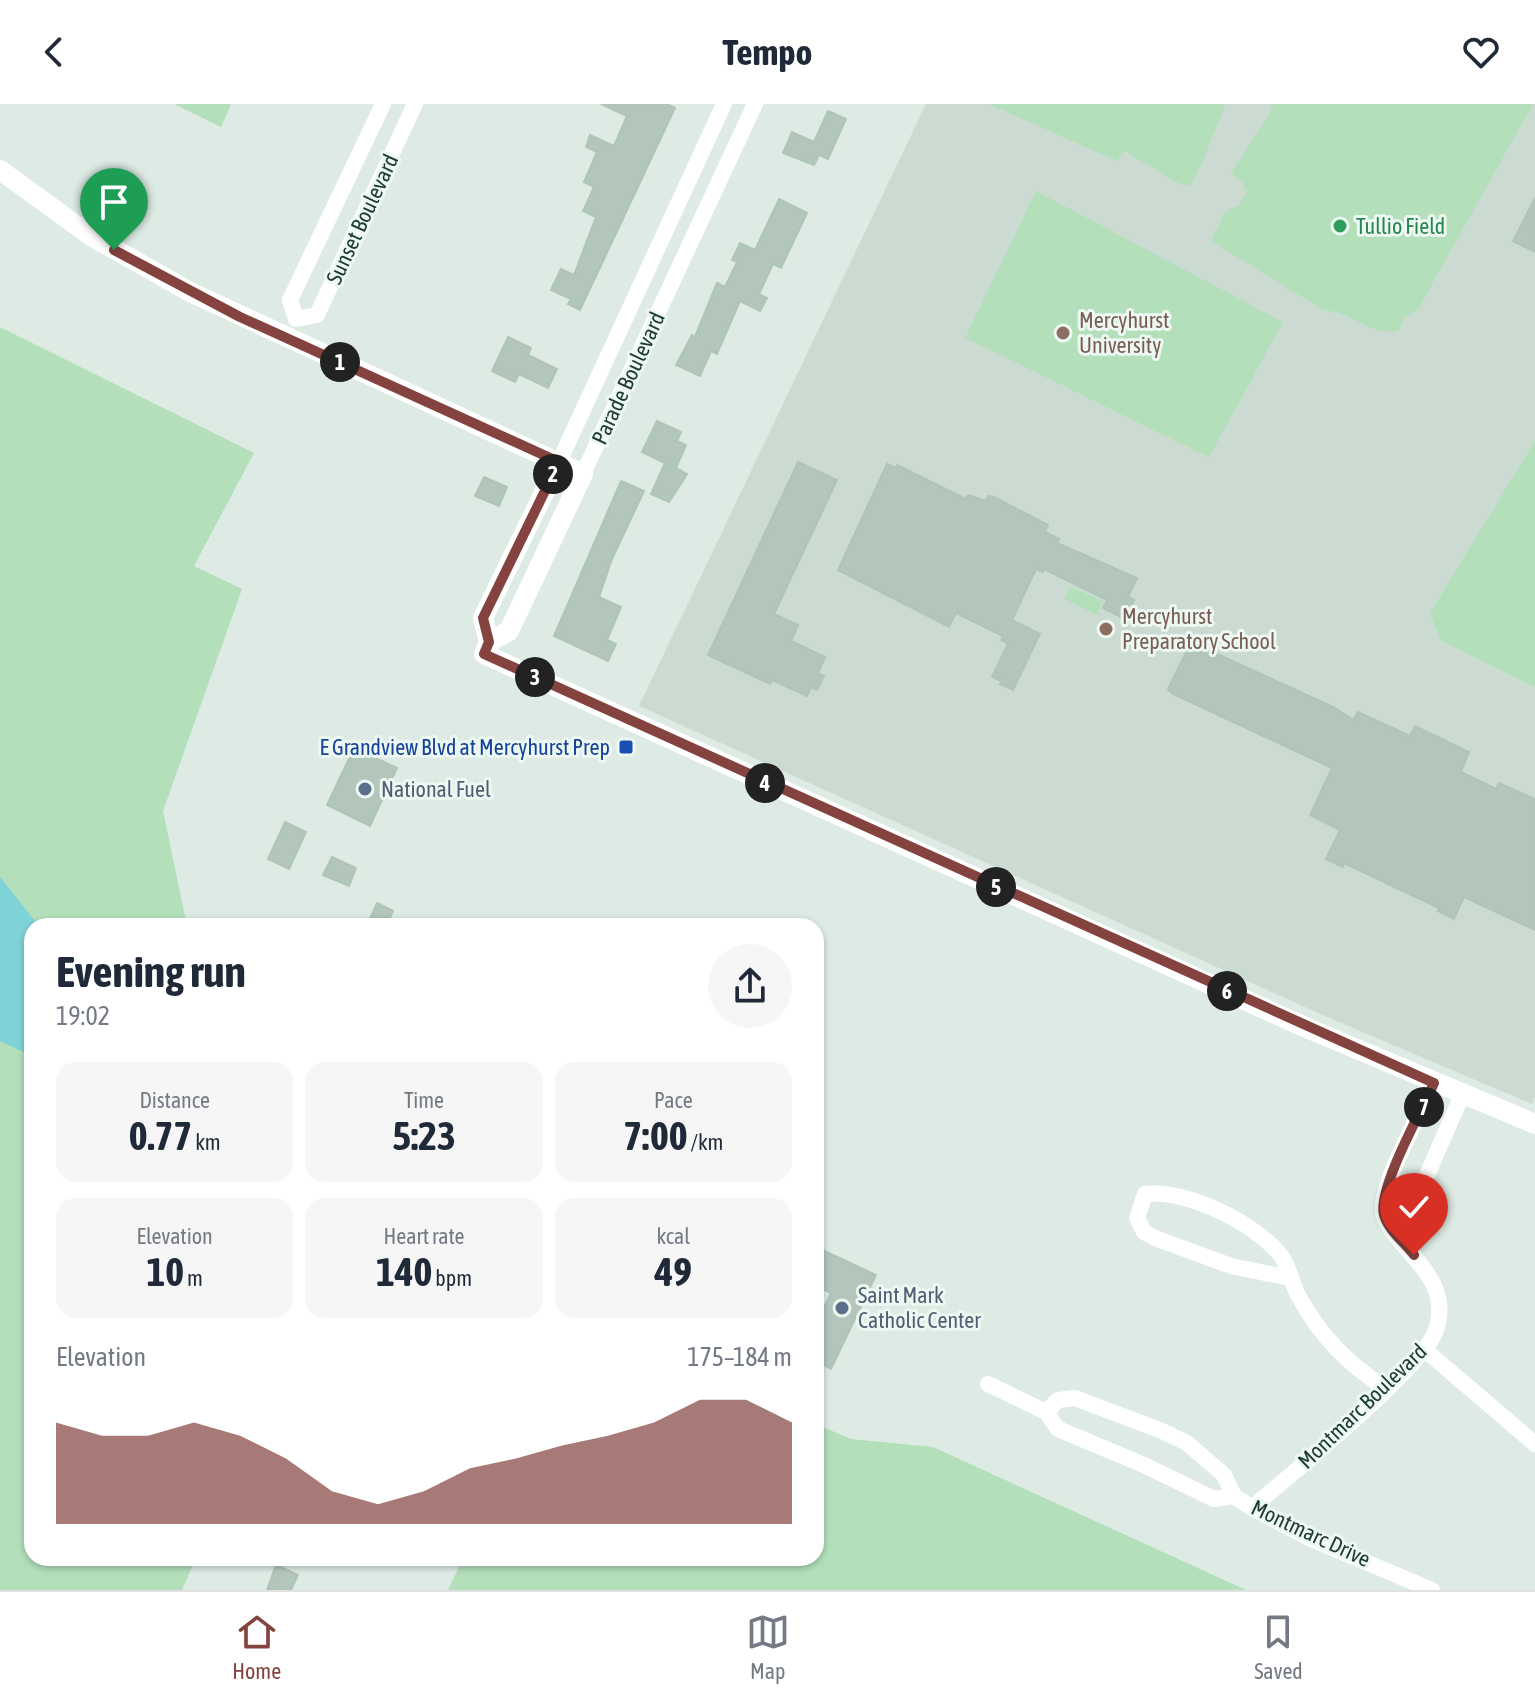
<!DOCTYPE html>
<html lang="en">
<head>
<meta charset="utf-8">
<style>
  :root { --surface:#fff; --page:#f6f6f7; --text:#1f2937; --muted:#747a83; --line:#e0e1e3; --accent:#84433e }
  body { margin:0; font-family:"Asap Condensed",sans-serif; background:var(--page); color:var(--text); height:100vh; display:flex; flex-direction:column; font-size:30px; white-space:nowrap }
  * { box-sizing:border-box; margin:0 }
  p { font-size:26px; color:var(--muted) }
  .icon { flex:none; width:44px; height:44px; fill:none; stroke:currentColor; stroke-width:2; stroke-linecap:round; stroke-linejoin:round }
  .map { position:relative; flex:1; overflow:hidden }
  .drawer { position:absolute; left:24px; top:814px; width:800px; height:648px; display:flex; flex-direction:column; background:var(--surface); border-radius:24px; box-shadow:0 2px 6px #0004 }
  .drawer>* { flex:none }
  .pin { position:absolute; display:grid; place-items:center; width:68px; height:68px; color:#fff; margin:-82px -34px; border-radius:50% 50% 50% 0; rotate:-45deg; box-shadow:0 0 8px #0007 }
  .pin .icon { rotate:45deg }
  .km { position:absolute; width:40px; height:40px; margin:-20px; border-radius:50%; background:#222; color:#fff; font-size:22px; line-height:40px; text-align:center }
  .round { display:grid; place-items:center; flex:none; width:84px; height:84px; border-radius:42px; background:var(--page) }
  .overview { display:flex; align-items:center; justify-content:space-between; height:136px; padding:0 32px }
  h1 { font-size:44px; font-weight:700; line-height:60px }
  .figures { display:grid; grid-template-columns:repeat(3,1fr); gap:12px; height:136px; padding:8px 32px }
  .figures div { display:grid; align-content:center; border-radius:20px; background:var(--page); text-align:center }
  .figures b { font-size:40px; font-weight:700 }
  .figures small { font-size:22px; font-weight:400 }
  .figures p { font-size:22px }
  .chart { height:224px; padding:16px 32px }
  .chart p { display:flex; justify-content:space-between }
  .chart svg { width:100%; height:144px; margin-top:8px; fill:var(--accent); opacity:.7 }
  header { display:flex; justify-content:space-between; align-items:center; height:104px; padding:0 32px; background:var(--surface); font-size:36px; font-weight:700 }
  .tabs { display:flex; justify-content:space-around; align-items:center; height:112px; border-top:2px solid var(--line); background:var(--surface); font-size:22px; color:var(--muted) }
  .tabs a { display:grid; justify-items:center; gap:4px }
  .tabs .on { color:var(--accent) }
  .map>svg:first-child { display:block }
  .built { fill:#cbdbd2 }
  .green { fill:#b3dfbb }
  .water { fill:#7ed3d8 }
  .building { fill:#b2c6bc; stroke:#afc5ba; stroke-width:2 }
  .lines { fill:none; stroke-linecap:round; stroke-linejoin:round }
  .minor { stroke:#fff; stroke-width:16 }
  .tertiary { stroke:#fff; stroke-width:20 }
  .route-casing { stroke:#fff; stroke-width:16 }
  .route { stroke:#84433e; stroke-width:10 }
  .leisure-dot { fill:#2e9e5b; stroke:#eef8f2; stroke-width:3 }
  .education-dot { fill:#8d6e63; stroke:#eef8f2; stroke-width:3 }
  .transit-dot { fill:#1a4fb4; stroke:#eef8f2; stroke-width:3 }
  .service-dot { fill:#5c6f8a; stroke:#eef8f2; stroke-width:3 }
  .labels { text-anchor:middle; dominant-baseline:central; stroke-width:6; stroke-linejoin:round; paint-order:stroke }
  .street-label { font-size:22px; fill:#1d3c31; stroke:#eef8f2 }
  .leisure-label { font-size:22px; fill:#27864d; stroke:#eef8f2; text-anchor:start }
  .education-label { font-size:22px; fill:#785e54; stroke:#eef8f2; text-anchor:start }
  .transit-label { font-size:22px; fill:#164399; stroke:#eef8f2; text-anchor:end }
  .service-label { font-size:22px; fill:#4e5e75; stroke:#eef8f2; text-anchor:start }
</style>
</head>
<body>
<header><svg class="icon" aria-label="back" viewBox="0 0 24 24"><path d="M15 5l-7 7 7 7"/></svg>Tempo<svg class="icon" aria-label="heart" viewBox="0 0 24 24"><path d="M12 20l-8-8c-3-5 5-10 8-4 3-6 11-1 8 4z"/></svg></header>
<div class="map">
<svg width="1535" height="1486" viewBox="0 0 1535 1486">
  <rect width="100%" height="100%" fill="#ddebe4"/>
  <path class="built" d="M926,0h609v993l-3,7 -207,-88 -686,-310z"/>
  <g class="green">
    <path d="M174,0h57l-10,23z"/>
    <path d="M989,0h237c-8,16 -28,75 -37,82l-16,-5 -49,-31 -7,11z"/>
    <path d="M1270,0h263l-115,205 -14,9 -6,13c-33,4 -43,-19 -75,-21l-112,-69 15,-30 13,-6 9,-14 -5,-4 2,-3 -14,-10 40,-63z"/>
    <path d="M1036,87l247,131 -74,135 -244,-119z"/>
    <path d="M0,223l254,126 -60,113 48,23 -79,222 24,115h-155v632h164l-14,32h-182z"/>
    <path d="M1535,337v246l-95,-47 -10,-27z"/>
    <path d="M1070,483l33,14 -6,14 -33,-16z"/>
    <path d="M816,1320l35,15 82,8 313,143h-798l15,-32h353z"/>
  </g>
  <path class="water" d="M0,773l39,49h-7v130l-32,-15z"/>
  <g class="building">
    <path d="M601,0h66l8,4 -95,202 -12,-6 3,-5 -20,-9 10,-21 13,6 22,-58 -13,-6 11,-24 -10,-5 13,-30 -11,-5 4,-12 24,11 13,-30z"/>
    <path d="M828,7l18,8 -18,40 -9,-4 -5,10 -31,-12 9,-21 22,10z"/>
    <path d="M1535,94v54l-22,-11z"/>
    <path d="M779,95l28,14 -26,55 -8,-4 -14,30 8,4 -7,13 -20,-10 -23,53 -6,-3 -11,25 -24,-11 16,-30 3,2 22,-54 8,4 12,-25 -5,-2 8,-17 15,7z"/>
    <path d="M508,233l23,11 -3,7 29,14 -9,19 -29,-14 -4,8 -23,-11z"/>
    <path d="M657,317l24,11 -4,9 9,4 -10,23 11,6 -18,28 -18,-8 14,-31 -23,-11z"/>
    <path d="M798,358l39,18 -63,134 24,11 -7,16 34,16 -7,16 6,3 -7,14 -6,-3 -4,9 -35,-16 -2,4 -62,-29z"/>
    <path d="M887,360l9,4 1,-3 69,34 2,-4 18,6 2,-5 6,1 54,28 -3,7 14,7 -2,4 80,35 -9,19 6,3 -9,19 -22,-11 4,-8 -63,-31 -1,3 -7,-3 -24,51 28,14 -27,56 -13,-6 2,-3 -10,-4 16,-33 -7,-4 2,-4 -47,-23 -7,14 -111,-57z"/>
    <path d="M484,373l23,10 -8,19 -24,-10z"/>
    <path d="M621,377l23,10 -32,68 -13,38 22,10 -14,33 9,4 -8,17 -54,-25z"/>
    <path d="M1191,538l144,66 18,12 5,-8 52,24 5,-10 54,26 -8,20 35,17 3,-6 36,16v131l-71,-33 -10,22 -16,-8 1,-3 -95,-45 -1,4 -17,-8 14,-29 -30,-15 22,-47 -159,-74 -5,-5z"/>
    <path d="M354,644l43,20 -27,58 -43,-21z"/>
    <path d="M285,718l21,10 -17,37 -21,-10z"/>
    <path d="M332,753l24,11 -7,18 -26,-11z"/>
    <path d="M377,799l16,8 -7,15 -17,-5z"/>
    <path d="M816,1143l60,28 -45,94 -15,-8v-36l15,-32 -15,-7z"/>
    <path d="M276,1461l22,10 -7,15h-24z"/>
  </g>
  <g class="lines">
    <g class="minor">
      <path d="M383,0l-93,196 6,19 21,-4 98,-211"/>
      <path d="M559,358l165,-358"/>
      <path d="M583,370l172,-370"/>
      <path d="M1408,1143l-2,-24 56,-128"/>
      <path d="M1290,1174l-59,-12 -76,-28 -11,-6 -7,-14 8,-24c41,-5 111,29 136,62 8,10 11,27 17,39 22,41 49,68 87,93"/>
      <path d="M1425,1246l110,94"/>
      <path d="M988,1280l58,28"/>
      <path d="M1234,1392l-20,3 -70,-34 -86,-36 -12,-17 12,-12 17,-2 87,33 25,12 37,32 10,21 18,12 59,31 121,51"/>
      <path d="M1252,1404c36,-32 172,-141 184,-178 20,-60 -54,-86 -53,-123 1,-30 38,-94 51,-124"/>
    </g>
    <g class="tertiary">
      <path d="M0,66l91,66 99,56 393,182 -74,157 -20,11 -5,12 811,369 240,101"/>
      <path d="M489,538l-6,-24 76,-156"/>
    </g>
  </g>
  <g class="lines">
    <g class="route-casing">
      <path id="route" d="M114,146l126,67 319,145 -76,156 6,24 -5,12 950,429c-12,27 -57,106 -50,132 5,16 20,27 30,40"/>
    </g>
    <use href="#route" class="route"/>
  </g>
  <circle class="leisure-dot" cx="1340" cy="122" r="8"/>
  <g class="education-dot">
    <circle cx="1063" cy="229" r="8"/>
    <circle cx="1106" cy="525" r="8"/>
  </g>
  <rect class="transit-dot" x="618" y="635" width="16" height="16" rx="4"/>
  <g class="service-dot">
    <circle cx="365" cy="685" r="8"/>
    <circle cx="842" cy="1204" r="8"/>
  </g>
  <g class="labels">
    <g class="street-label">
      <text transform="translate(362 115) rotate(-65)">Sunset Boulevard</text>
      <text transform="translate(628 274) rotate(-65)">Parade Boulevard</text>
      <text transform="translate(1362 1302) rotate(-44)">Montmarc Boulevard</text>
      <text transform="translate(1311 1429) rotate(25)">Montmarc Drive</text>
    </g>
    <g class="leisure-label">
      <text x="1356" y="122">Tullio Field</text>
    </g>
    <g class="education-label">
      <text x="1079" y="216">Mercyhurst<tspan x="1079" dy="25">University</tspan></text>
      <text x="1122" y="512">Mercyhurst<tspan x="1122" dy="25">Preparatory School</tspan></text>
    </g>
    <g class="transit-label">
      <text x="610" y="643">E Grandview Blvd at Mercyhurst Prep</text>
    </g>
    <g class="service-label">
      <text x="381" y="685">National Fuel</text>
      <text x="858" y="1191">Saint Mark<tspan x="858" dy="25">Catholic Center</tspan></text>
    </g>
  </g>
</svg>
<div class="pin" style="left:114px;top:146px;background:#1e9e55"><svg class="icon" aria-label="arrive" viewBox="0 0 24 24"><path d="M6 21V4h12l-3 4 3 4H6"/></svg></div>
<div class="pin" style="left:1414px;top:1151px;background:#d93025"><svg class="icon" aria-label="check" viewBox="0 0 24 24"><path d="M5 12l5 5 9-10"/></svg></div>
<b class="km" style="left:340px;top:258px">1</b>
<b class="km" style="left:553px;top:370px">2</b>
<b class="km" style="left:535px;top:573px">3</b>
<b class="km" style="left:765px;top:679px">4</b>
<b class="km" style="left:996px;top:783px">5</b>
<b class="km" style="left:1227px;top:887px">6</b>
<b class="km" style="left:1424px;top:1003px">7</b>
<section class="drawer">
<div class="overview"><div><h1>Evening run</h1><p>19:02</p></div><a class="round"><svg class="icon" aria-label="share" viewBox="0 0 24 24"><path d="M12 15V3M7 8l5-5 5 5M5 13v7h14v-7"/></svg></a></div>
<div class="figures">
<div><p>Distance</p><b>0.77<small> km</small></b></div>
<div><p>Time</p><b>5:23</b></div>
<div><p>Pace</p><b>7:00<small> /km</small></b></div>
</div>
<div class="figures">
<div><p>Elevation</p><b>10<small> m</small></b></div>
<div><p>Heart rate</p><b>140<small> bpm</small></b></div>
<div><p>kcal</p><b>49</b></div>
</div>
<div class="chart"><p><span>Elevation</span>175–184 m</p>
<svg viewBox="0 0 160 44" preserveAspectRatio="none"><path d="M0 44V13L10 17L20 17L30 13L40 17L50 24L60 34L70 38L80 34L90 27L100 24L110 20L120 17L130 13L140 6L150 6L160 13V44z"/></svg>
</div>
</section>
</div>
<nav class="tabs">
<a class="on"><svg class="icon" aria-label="home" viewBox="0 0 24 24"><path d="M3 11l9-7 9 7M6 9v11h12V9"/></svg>Home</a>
<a><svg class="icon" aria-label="map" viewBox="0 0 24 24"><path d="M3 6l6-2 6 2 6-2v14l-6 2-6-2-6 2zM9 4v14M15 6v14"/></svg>Map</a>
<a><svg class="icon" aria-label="saved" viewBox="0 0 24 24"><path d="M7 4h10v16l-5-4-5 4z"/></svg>Saved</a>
</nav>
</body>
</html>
